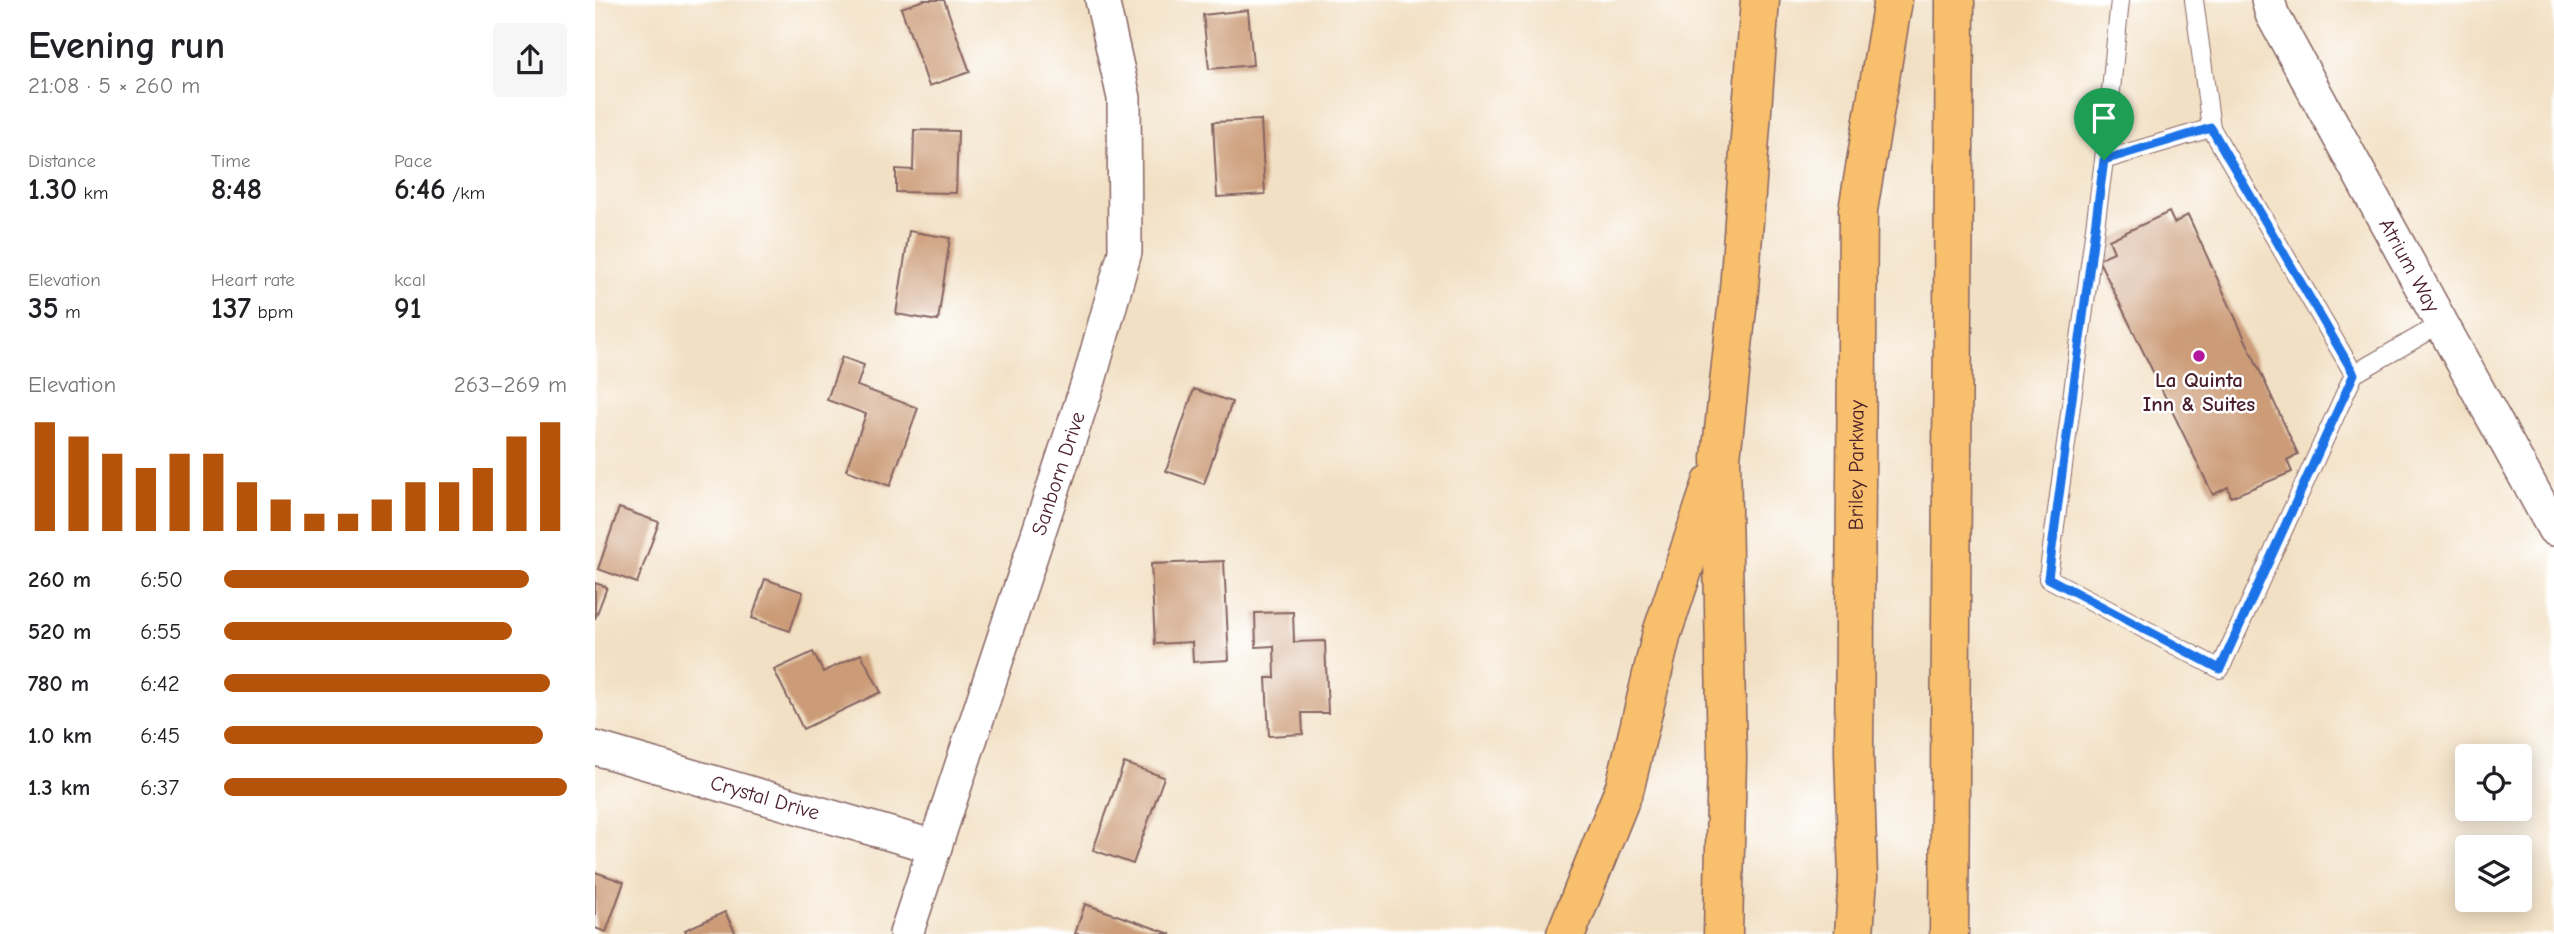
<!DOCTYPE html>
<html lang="en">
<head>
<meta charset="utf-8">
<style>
  :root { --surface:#fff; --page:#f6f6f6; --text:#202124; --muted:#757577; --accent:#b45309 }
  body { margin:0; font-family:"Comic Neue",sans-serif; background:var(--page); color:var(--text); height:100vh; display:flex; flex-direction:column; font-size:26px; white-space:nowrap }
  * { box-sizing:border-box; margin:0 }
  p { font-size:23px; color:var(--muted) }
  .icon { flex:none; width:38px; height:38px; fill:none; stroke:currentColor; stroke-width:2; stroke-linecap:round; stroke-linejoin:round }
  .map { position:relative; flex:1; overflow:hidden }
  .details { display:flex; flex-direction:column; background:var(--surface); width:595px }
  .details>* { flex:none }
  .buttons { position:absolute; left:1860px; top:744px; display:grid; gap:14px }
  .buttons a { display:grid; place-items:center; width:77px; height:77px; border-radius:7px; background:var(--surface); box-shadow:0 4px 18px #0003; font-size:35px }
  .pin { position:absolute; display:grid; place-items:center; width:60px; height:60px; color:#fff; margin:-72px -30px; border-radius:50% 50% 50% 0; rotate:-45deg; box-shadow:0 0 7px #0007 }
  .pin .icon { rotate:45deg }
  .round { display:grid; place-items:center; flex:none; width:74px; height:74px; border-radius:7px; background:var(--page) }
  .head { display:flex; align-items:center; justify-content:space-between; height:119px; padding:0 28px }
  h1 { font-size:38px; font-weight:700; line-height:52px }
  .metrics { display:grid; grid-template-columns:repeat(3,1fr); gap:10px; height:119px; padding:7px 28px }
  .metrics div { display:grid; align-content:center }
  .metrics b { font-size:30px; font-weight:700 }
  .metrics small { font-size:19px; font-weight:400 }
  .metrics p { font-size:19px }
  .chart { height:196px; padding:14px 28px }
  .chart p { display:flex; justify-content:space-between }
  .chart svg { width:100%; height:126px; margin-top:7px; stroke:var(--accent); stroke-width:6 }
  ul { padding:0 28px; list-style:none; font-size:23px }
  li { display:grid; grid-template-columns:112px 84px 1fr; align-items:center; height:52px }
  li i { height:18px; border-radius:9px; background:var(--accent) }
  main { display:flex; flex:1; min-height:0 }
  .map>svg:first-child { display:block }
  .building { fill:#cc9c78 }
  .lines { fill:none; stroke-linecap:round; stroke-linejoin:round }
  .lane-casing { stroke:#856361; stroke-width:20 }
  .street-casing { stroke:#856361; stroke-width:36 }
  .highway-casing { stroke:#856361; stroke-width:41 }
  .lane { stroke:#fff; stroke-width:18 }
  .street { stroke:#fff; stroke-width:33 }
  .highway { stroke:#f8bf6c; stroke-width:38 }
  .route-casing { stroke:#fff; stroke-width:14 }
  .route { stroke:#1a73e8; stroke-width:9 }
  .poi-dot { fill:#b5179e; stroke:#fff; stroke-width:2.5 }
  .labels { text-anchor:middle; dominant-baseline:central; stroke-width:5; stroke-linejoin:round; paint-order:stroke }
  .street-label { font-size:21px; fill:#4a1f2b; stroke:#fff }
  .poi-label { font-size:21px; font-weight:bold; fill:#4a1f2b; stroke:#fff }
</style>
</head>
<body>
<main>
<section class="details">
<div class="head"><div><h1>Evening run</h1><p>21:08 · 5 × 260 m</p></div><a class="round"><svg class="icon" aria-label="share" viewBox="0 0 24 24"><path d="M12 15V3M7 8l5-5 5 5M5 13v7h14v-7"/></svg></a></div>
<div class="metrics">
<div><p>Distance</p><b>1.30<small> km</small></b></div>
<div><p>Time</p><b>8:48</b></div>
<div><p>Pace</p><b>6:46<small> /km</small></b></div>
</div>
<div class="metrics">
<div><p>Elevation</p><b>35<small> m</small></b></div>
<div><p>Heart rate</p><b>137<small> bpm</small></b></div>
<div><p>kcal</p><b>91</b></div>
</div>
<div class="chart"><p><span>Elevation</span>263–269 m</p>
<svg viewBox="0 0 160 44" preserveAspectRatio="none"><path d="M5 44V6M15 44V11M25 44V17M35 44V22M45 44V17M55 44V17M65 44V27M75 44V33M85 44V38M95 44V38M105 44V33M115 44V27M125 44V27M135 44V22M145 44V11M155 44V6"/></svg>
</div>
<ul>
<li><b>260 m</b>6:50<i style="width:89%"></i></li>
<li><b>520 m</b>6:55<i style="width:84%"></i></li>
<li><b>780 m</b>6:42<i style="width:95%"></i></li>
<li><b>1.0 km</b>6:45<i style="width:93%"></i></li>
<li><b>1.3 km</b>6:37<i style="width:100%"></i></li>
</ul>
</section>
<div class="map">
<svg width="1959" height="934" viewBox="0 0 1959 934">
  <rect width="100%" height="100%" fill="#fff"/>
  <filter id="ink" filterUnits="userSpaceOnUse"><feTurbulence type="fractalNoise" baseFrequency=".0143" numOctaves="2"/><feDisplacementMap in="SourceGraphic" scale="14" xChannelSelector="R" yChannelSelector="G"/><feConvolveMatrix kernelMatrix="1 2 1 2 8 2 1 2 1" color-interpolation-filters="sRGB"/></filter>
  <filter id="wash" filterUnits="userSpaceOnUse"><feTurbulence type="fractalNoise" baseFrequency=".00686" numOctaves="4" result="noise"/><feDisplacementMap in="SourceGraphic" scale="28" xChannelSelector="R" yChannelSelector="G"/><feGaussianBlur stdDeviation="1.57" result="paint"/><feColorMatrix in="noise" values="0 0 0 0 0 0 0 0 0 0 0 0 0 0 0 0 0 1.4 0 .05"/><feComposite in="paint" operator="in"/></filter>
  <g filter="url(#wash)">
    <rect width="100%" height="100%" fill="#f2e0c4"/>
    <g id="blocks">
      <g class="building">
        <path d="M329,0h20l26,72 -41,14 -28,-78z"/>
        <path d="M653,10l5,55 -44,4 -6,-54z"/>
        <path d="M666,120l4,74 -48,3 -4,-75z"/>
        <path d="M319,130l44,1 -2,62 -60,-1v-23l17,1z"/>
        <path d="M1574,212l5,11 14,-8 110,239 -11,6 5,12 -61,25 -3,-10 -15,8 -115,-236 16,-7 -5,-12z"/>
        <path d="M314,231l41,7 -12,83 -42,-7z"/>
        <path d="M247,357l22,8 -7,21 61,22 -28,78 -44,-16 20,-56 -39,-14z"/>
        <path d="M599,389l38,13 -28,82 -38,-13z"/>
        <path d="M24,508l40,14 -22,61 -39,-14z"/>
        <path d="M629,561l5,99 -36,2 -1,-20 -37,2 -4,-80z"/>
        <path d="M170,579l38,13 -13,39 -38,-13z"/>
        <path d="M0,583l12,4 -12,32z"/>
        <path d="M698,612l1,30 31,-1 3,72h-26l1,21 -34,2 -3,-58h9l-1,-32 -18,1 -1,-34z"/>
        <path d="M218,652l10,20 38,-18 20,38 -78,37 -29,-59z"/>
        <path d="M529,763l40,14 -31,87 -40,-14z"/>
        <path d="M0,872l29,10 -18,50 -11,-4z"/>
        <path d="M490,904l86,30h-96z"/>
        <path d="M130,912l11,22h-49l-2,-4z"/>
      </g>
    </g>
  </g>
  <g filter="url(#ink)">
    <use href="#blocks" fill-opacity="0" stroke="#856361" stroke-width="2"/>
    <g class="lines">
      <g class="lane-casing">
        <g id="lane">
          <path d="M1525,0l-16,160 -56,418 172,91 134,-295 -143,-246 -17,-128"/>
          <path d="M1509,160l107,-32"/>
          <path d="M1759,374l87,-50"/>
        </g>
      </g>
      <g class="street-casing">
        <g id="street">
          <path id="s1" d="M1673,0l4,14 282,515"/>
          <path id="s2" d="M0,748l340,99"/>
          <path id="s3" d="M311,934l184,-557 35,-125 -1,-154 -22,-98"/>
        </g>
      </g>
      <g class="highway-casing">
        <g id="highway">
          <path d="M971,934l59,-147 37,-154 50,-150"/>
          <path d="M1128,934l4,-176 -6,-300 18,-168 21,-290"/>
          <path id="s4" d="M1259,934l4,-56 -4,-125 4,-543 35,-210"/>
          <path d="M1354,934l6,-934"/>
        </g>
      </g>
      <use href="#lane" class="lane"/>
      <use href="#street" class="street"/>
      <use href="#highway" class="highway"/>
    </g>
  </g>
  <g class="lines" filter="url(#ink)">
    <g class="route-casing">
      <path id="route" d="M1616,128l143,246 -134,295 -172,-91 56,-418z"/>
    </g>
    <use href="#route" class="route"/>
  </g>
  <circle class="poi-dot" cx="1604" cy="356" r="7"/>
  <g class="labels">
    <g class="street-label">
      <text stroke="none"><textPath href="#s1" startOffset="301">Atrium Way</textPath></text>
      <text stroke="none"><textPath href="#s4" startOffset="469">Briley Parkway</textPath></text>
      <text stroke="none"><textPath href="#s3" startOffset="485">Sanborn Drive</textPath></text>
      <text stroke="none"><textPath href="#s2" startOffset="177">Crystal Drive</textPath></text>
    </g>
    <g class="poi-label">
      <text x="1604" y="380">La Quinta<tspan x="1604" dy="24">Inn &amp; Suites</tspan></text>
    </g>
  </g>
</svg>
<div class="buttons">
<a><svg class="icon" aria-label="locate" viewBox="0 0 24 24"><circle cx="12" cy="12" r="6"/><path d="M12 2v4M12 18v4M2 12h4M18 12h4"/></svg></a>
<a><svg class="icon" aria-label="layers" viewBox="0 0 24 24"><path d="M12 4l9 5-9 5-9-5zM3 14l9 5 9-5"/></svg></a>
</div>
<div class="pin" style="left:1509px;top:160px;background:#1e9e55"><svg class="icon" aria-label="arrive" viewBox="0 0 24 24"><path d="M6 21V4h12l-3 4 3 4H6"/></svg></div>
</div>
</main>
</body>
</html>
